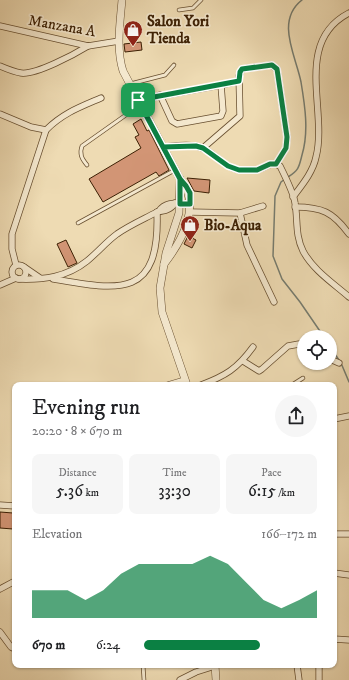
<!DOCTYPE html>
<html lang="en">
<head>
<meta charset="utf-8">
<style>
  :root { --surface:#fff; --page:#f6f6f6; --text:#202124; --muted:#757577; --accent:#0b8043 }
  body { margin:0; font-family:"IM FELL DW Pica",serif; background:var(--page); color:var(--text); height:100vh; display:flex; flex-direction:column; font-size:15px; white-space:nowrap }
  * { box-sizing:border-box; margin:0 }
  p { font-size:13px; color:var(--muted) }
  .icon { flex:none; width:22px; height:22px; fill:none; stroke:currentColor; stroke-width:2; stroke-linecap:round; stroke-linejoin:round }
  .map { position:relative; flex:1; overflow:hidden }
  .side { position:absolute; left:12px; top:382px; width:325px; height:286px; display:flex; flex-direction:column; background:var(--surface); border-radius:8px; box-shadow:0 1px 3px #0004 }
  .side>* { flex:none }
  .fabs { position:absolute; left:297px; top:330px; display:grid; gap:8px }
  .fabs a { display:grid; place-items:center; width:40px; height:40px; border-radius:50%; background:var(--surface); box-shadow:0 1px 3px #0004; font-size:20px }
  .pin { position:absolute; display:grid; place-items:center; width:34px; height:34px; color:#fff; margin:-17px; border-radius:8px; box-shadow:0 2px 6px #0006 }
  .round { display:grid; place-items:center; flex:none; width:42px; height:42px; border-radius:21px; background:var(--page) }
  .headline { display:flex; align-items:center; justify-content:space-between; height:68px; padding:0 20px }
  h1 { font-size:22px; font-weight:600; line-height:30px }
  .metrics { display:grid; grid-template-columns:repeat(3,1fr); gap:6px; height:68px; padding:4px 20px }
  .metrics div { display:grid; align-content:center; border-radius:8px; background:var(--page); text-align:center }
  .metrics b { font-size:17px; font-weight:600 }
  .metrics small { font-size:11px; font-weight:400 }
  .metrics p { font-size:11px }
  .chart { height:112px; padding:8px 20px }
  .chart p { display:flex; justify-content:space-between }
  .chart svg { width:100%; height:72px; margin-top:4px; fill:var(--accent); opacity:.7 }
  ul { padding:0 20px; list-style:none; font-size:13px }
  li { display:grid; grid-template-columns:64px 48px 1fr; align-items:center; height:30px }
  li i { height:10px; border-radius:5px; background:var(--accent) }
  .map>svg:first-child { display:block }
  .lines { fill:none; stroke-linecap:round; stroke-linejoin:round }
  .stream { stroke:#767c6f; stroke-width:1.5 }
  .building { fill:#d29575; stroke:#3c2004 }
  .service-casing { stroke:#684f30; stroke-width:4.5 }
  .minor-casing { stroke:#684f30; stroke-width:7 }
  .tertiary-casing { stroke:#684f30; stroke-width:8 }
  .service { stroke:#f4e8ce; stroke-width:3 }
  .minor { stroke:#f4e8ce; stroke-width:5.5 }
  .tertiary { stroke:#f4e8ce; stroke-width:7 }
  .route-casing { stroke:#fff; stroke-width:8 }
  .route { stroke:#0b8043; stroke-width:5 }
  .labels { text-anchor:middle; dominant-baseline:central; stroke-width:3.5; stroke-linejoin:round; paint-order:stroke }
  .poi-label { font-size:15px; font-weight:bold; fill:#3c2004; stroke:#f4e8ce; text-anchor:start }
  .street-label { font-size:15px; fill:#3c2004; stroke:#f4e8ce }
</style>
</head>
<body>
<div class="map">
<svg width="349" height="680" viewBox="0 0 349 680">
  <rect width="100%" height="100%" fill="#eedbb3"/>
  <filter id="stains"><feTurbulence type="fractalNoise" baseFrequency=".005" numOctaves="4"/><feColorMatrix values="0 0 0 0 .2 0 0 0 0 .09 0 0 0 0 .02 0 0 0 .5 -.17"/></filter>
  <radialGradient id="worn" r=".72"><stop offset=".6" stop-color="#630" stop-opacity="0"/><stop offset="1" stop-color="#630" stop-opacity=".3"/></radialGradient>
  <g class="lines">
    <g class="stream">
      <path d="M288,177c11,-7 11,-10 14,-22 7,-23 3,-49 -1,-73 -5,-26 -26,-61 1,-82"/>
      <path d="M285,179l-4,3 -6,14 -2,60 9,23 18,23 24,35"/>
      <path d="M330,347l9,13"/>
      <path d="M341,363l8,19"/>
    </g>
  </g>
  <g class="building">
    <path d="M141,42l1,8 -17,2 -1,-8z"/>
    <path d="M141,119l6,12 2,-1 20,40 -10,6 -3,-4 -53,30 -14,-23 52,-31 -6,-11 4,-2 -6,-11z"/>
    <path d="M187,178l23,2 -1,13 -15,-2z"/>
    <path d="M188,236l8,4 -4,8 -8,-4z"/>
    <path d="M66,240l11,23 -9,4 -11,-23z"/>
    <path d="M0,512l13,1v16l-13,-1z"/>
  </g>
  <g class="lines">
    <g class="service-casing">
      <g id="service">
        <path d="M179,10l14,-2 8,-8"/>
        <path d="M130,84l35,-9 9,-10"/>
        <path d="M87,165c-5,-6 -8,-11 -5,-19l58,-41"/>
        <path d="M78,223l97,-53"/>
        <path d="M292,385l11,-7"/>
        <path d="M143,665l1,15"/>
      </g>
    </g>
    <g class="minor-casing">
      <g id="minor">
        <path d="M0,26l88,20 31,-5"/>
        <path d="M0,66c7,3 14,6 21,7 15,2 54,-19 67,-27"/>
        <path d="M160,95l12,26 5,3 44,-8 2,-5 -2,-26"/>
        <path d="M138,100l83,-15 18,-4"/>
        <path d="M0,114l31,13 15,3"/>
        <path d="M163,147c11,-1 29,-4 39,1 14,6 21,19 37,22 5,0 13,1 18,0 9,-2 13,-9 23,-4 4,8 14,28 15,37 3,17 0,32 8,48 10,19 30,32 46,46"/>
        <path d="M203,148l37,-32 -1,-40 3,-7 29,-4 6,4 10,68 -1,11 -10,16"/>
        <path d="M293,197c9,-12 20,-25 23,-40 12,-46 -23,-115 33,-144"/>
        <path d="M295,207c27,0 38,5 54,27"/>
        <path d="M159,211c7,-11 19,-7 31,-7"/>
        <path d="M190,212l50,1 7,32 27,57"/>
        <path d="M240,213l23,-7"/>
        <path d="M16,265l-4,-16v-15l34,-104c17,-17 34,-23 55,-32"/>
        <circle cx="19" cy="272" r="7"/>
        <path d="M24,267l16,11"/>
        <path d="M18,279c26,1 49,-2 69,-18 11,-9 19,-19 30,-27 13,-9 27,-15 40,-22 7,-1 14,-2 18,-9"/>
        <path d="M53,279c68,12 107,19 104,-67"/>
        <path d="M0,285l16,-7"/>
        <path d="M330,359l9,4"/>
        <path d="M243,361l16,10 3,-2 26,-23 11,-2 5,1"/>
        <path d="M168,385l17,-5"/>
        <path d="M201,385c24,-9 36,-16 52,-38"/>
        <path d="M334,419l15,-3"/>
        <path d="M0,505l15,1"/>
        <path d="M334,534h15"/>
        <path d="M334,573l15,2"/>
        <path d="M0,589l15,-8"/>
        <path d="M0,632l11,15 4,2"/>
        <path d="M334,639l15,1"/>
        <path d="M297,665l2,15"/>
        <path d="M180,680l16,-8 19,-6"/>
        <path d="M319,680v-15"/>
      </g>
    </g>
    <g class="tertiary-casing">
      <g id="tertiary">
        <path d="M122,0c-2,23 -6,49 1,71l57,108c22,26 2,62 -16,85"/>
        <path d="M180,179l-1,34 -13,40 -6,35 2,24 25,73"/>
        <path d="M215,665l1,15"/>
      </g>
    </g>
    <use href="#service" class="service"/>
    <use href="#minor" class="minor"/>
    <use href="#tertiary" class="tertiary"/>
  </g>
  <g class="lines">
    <g class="route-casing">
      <path id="route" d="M138,100l42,79 6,7 4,7v11h-10v-25l-17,-32 33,-1 7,2 25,18 11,4h18l13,-6h6l10,-16 1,-11 -10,-68 -5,-4 -30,4 -2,3 -1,9 -101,19"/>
    </g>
    <use href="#route" class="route"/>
  </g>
  <defs>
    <g id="shop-pin" transform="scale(1)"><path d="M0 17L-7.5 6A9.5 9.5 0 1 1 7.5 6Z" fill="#8f2418" stroke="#f4e8ce"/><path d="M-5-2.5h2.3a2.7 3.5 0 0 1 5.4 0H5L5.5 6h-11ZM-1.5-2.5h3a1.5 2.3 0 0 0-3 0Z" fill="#fff"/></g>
  </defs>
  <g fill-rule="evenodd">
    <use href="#shop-pin" x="133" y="30"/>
    <use href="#shop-pin" x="190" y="225"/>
  </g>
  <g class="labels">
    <g class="poi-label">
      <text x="147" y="21">Salon Yori<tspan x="147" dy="17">Tienda</tspan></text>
      <text x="204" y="225">Bio-Aqua</text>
    </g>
    <g class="street-label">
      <text transform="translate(62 26) rotate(10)">Manzana A</text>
    </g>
  </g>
  <rect width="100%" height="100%" filter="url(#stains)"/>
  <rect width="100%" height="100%" fill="url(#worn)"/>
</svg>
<div class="fabs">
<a><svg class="icon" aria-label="locate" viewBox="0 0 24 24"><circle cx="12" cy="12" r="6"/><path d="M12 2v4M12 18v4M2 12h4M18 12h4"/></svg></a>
</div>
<div class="pin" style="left:138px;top:100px;background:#1e9e55"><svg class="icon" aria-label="arrive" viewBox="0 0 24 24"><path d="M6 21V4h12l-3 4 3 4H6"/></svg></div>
<section class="side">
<div class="headline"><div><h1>Evening run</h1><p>20:20 · 8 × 670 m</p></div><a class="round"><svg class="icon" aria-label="share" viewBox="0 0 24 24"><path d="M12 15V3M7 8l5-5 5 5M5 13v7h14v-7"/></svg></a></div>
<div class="metrics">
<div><p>Distance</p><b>5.36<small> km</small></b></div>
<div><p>Time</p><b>33:30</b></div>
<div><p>Pace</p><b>6:15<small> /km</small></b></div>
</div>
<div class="chart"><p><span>Elevation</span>166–172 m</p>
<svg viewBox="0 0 160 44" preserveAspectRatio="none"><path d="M0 44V27L10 27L20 27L30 33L40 27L50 17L60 11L70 11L80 11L90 11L100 6L110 11L120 22L130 33L140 38L150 33L160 27V44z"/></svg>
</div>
<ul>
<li><b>670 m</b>6:24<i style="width:67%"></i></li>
</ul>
</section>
</div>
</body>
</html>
